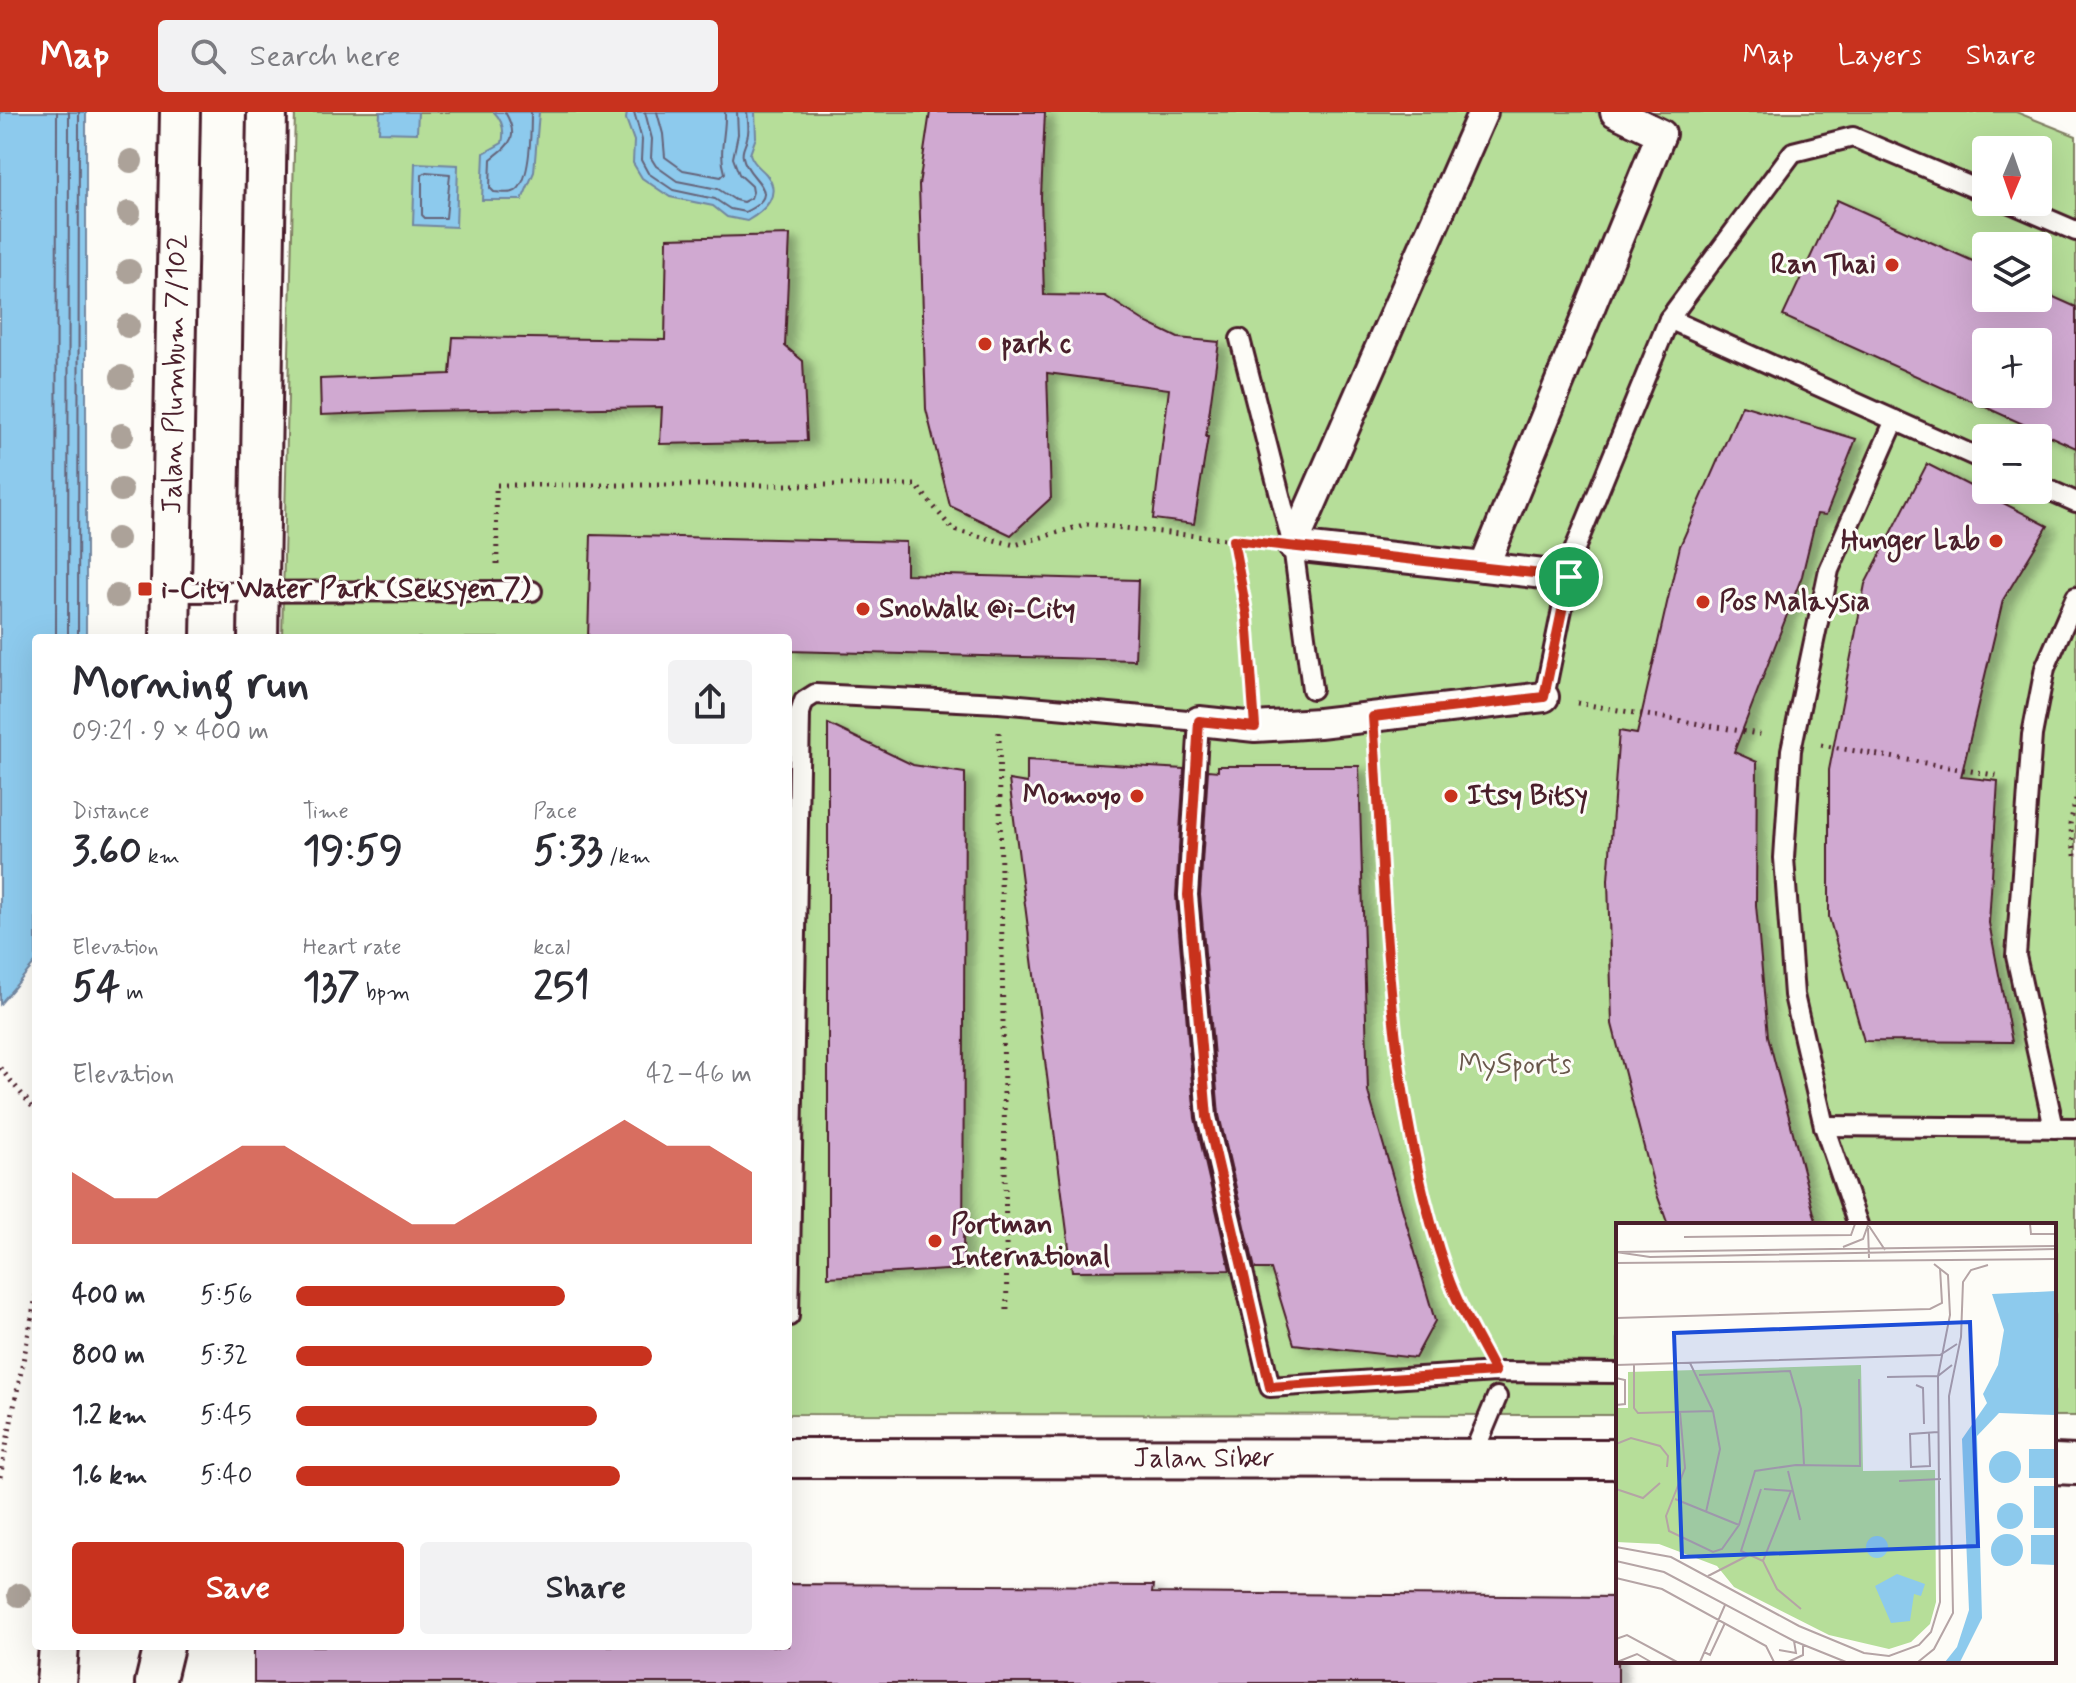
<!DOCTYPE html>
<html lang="en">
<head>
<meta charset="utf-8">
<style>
  :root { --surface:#fff; --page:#f2f2f3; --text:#2b2b33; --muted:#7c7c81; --accent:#c8321e }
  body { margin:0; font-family:Mynerve,sans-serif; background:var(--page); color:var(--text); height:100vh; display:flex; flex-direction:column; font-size:30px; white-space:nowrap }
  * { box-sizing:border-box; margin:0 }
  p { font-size:26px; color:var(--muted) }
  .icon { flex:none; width:44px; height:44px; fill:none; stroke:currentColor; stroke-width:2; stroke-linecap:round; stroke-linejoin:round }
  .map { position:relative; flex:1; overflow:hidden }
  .details { position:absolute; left:32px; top:522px; width:760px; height:1016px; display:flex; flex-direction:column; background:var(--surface); border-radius:8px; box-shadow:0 8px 32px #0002 }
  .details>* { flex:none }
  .needle { width:52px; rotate:182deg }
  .controls { position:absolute; left:1972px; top:24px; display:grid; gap:16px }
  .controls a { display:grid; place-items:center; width:80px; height:80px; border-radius:8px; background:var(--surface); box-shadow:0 8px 32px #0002; font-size:40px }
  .pin { position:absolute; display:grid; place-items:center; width:68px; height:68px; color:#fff; margin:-34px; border:4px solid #fff; border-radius:50%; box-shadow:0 2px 8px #0007 }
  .round { display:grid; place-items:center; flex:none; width:84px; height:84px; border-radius:8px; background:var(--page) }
  .overview { display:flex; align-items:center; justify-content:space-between; height:136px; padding:0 40px }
  h1 { font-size:44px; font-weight:700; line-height:60px }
  .figures { display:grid; grid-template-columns:repeat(3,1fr); gap:12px; height:136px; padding:8px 40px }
  .figures div { display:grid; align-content:center }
  .figures b { font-size:40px; font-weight:700 }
  .figures small { font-size:22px; font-weight:400 }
  .figures p { font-size:22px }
  .chart { height:224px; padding:16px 40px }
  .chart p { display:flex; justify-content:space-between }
  .chart svg { width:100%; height:144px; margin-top:8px; fill:var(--accent); opacity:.7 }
  .primary-button { display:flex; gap:16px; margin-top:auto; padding:16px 40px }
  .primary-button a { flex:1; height:92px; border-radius:8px; background:var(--accent); color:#fff; font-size:32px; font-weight:700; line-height:92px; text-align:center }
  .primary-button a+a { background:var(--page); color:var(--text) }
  ul { padding:0 40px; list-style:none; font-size:26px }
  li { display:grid; grid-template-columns:128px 96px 1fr; align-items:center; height:60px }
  li i { height:20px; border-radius:10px; background:var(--accent) }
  header { display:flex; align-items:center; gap:48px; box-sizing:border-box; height:112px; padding:0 40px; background:var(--accent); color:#fff }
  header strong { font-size:38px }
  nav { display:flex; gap:44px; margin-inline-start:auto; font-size:28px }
  .search { width:560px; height:72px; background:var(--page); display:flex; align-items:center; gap:20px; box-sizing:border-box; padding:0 28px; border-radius:8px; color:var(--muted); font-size:30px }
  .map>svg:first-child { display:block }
  .green { fill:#b6de99; stroke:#807e62; stroke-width:2; fill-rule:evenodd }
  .water { fill:#8dcaed; stroke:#72869f; stroke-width:2 }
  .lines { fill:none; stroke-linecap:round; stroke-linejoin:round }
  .shore { stroke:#656379; stroke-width:2 }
  .building { fill:#d0a9d1; stroke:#4a1f2b; stroke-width:2; fill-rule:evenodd; filter:url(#shadow) }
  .service-casing { stroke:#4a1f2b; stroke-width:24 }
  .pedestrian-casing { stroke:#4a1f2b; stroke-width:34 }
  .minor-casing { stroke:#4a1f2b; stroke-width:44 }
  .path { stroke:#4a1f2b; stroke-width:5; stroke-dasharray:2 6; stroke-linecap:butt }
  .service { stroke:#fdfcf7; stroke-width:18 }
  .pedestrian { stroke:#fdfcf7; stroke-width:28 }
  .minor { stroke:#fdfcf7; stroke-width:38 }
  .tree { fill:#aca299 }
  .route-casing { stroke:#fff; stroke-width:16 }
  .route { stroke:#c8321e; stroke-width:10 }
  .poi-dot { fill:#c8321e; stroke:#fdfcf7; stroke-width:3 }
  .labels { text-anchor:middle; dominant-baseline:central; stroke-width:6; stroke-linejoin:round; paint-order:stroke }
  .poi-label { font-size:28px; font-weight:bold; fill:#4a1f2b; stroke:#fdfcf7; text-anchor:start }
  .street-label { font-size:28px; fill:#4a1f2b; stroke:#fdfcf7 }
  .park-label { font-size:28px; fill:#6a584c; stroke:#fdfcf7 }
  .inset-road { fill:none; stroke:#b5a4a5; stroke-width:2 }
  .view { fill:#1d4ed8; fill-opacity:0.15; stroke:#1d4ed8; stroke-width:4 }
  .inset-edge { fill:none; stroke:#4a1f2b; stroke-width:4 }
</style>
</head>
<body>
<header>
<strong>Map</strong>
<div class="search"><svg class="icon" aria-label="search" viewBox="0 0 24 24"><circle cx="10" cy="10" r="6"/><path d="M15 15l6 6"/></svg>Search here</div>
<nav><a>Map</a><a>Layers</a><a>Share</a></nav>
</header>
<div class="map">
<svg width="2076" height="1571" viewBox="0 0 2076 1571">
  <defs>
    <filter id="shadow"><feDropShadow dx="9" dy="5" stdDeviation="4" flood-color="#0004"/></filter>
  </defs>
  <rect width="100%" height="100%" fill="#fdfcf7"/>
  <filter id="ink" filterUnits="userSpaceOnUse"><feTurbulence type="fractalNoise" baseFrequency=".0125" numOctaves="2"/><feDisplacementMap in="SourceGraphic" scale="16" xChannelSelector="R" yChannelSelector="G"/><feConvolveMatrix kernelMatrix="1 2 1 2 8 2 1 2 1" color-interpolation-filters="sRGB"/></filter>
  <g filter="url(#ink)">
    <path class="green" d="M295,0h1721l60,24v1280h-22v-191h-436v190l-830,-1v-776h-506zM1986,38h52v52h-52zM1986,134h52v52h-52zM1986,230h52v52h-52zM1986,326h52v52h-52z"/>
    <g class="water">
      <path d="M0,0h86v526h-50v324l-36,42z"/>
      <path d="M380,0h38l-1,21 -38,-1z"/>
      <path d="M494,0h45l-5,60 -12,28h-40l2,-47 18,-10c3,-12 1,-22 -8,-31z"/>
      <path d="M627,0h128l1,25 -6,17c4,11 9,12 16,20 17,21 -2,37 -19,47l-20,-4 -14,-11 -43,-9 -28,-19 -9,-15 1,-22 -8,-22z"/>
      <path d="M415,51l43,2 -2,62 -43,-2z"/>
    </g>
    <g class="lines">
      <g class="shore">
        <path d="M505,0c15,26 5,32 -14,47l-1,29 4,4c5,0 14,2 19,0 18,-5 18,-64 18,-80"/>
        <path d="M634,0l8,28 -1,20 7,13 25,17 42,9 15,10 15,3c42,-20 2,-32 -2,-55 -2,-7 3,-12 4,-19 3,-8 1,-17 0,-26"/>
        <path d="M645,0l7,27 -1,19 5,8 21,15 41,8 17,11 8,2 8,-4 2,-6 -1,-6 -13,-12 -6,-16 5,-24 -1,-22"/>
        <path d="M657,0l6,22 2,23 18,13 38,7 4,-4c-7,-23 1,-37 0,-61"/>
        <path d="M426,60l24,2 -4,44h-21l-3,-3v-40z"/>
        <path d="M56,526l1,-526"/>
        <path d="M68,526l1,-526"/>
        <path d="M78,526l1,-526"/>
      </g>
    </g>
    <g class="building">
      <path d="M930,0h115l-4,85 3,98 61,1 42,27 31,15 41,4 -13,95h2l-14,87 -41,-5 16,-130 -122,-16 4,125 -40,37 -61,-29 -24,-97 -7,-224z"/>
      <path d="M1837,88l149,67v31h52v-8l38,17v141l-293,-132zM1986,230h52v52h-52z"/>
      <path d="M790,123l-5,111 18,15 4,80 -147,3 2,-37 -240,4 -101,4 -1,-36 130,-5 3,-37 212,3 2,-102z"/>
      <path d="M1742,293l114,34 -30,76 -9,-1 -15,62 -68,176 23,10 -1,143 12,131 49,189h-149l-14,-39 -42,-162 -4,-144 11,-149 18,3 43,-188z"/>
      <path d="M1927,352l121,62 -45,74 -42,177 37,4 -9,142 23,119 -148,-1 -35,-124v-147l36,-186z"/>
      <path d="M591,423l315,7v32l232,6 -3,80 -347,-9v-13h-200z"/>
      <path d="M828,612l85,41 52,8 -2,496 -135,8z"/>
      <path d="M1027,648l157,9 -8,127 19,222 35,152 -158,1 -63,-491 18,3z"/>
      <path d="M1218,654h141l9,326 67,229 -20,37 -121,-14 -23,-75h-16l-36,-154 -19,-220 8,-125 10,1z"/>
      <path d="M788,1472l365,2 -1,7 466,4v86h-1364v-37h534z"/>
    </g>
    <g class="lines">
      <g class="service-casing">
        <g id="service">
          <path d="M2008,90l68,29"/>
          <path d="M1669,207l317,142"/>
          <path d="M1240,227l53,207 19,143"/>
          <path d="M2038,373l38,17"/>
          <path d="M170,480l362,-1"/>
          <path d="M1544,585l30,-146 95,-232 124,-167 60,-15 133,56"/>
          <path d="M1824,1014l252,2"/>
          <path d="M2054,1016l-38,-172 16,-221 13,-67 31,-71"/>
          <path d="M1858,1113l-34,-99 -30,-131 -10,-137 7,-108 38,-180 66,-150"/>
          <path d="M789,1204l11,-603 4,-12 11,-7 184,9 200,18 -11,174 19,222 63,270 225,-15 123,1"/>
          <path d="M1472,1345l25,-60"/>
        </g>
      </g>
      <g class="pedestrian-casing">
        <g id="pedestrian">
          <path d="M1483,0l-190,434 191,21"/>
          <path d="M1569,465l-85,-10 177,-433 -46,-22"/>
          <path d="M1199,609l56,6 64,-4 225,-26"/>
        </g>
      </g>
      <g class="minor-casing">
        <g id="minor">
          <path id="s1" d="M170,526l10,-526"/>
          <path d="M258,526l9,-526"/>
          <path id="s2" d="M788,1346l830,1"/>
          <path d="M2054,1352l22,1"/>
          <path d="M56,1571l3,-37"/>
          <path d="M155,1571l9,-37"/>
        </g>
      </g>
      <g class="path">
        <path d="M1233,428l14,76 5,78"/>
        <path d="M497,452l-1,-79h420l37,45 62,15 72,-21 173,19"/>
        <path d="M1577,591l187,32"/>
        <path d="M999,620l8,581"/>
        <path d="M1821,633l179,31"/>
        <path d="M1375,638c13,176 13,356 72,524 8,24 23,48 35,71"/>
        <path d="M2076,687l-6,25 6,37"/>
        <path d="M0,956l36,43"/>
        <path d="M0,1365l36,-181"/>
      </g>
      <use href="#service" class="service"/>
      <use href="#pedestrian" class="pedestrian"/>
      <use href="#minor" class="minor"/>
    </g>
    <g class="tree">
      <circle cx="131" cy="49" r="12"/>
      <circle cx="129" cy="101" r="12"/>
      <circle cx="129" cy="159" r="12"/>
      <circle cx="128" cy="214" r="12"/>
      <circle cx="122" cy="265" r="12"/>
      <circle cx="122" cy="323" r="12"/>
      <circle cx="121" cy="378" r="12"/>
      <circle cx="117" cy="427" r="12"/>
      <circle cx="117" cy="484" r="12"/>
      <circle cx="19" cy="1483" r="12"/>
    </g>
  </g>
  <g class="lines" filter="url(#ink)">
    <g class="route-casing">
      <path id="route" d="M1233,428l336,37 -25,120 -171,20c13,186 12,379 74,557 11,33 32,66 48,98l-225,15 -63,-270 -19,-222 11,-174 56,6 -8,-111z"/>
    </g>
    <use href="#route" class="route"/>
  </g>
  <g class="poi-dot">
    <circle cx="1892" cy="153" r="8"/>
    <circle cx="985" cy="232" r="8"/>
    <circle cx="1996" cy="429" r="8"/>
    <rect x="137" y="469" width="16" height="16" rx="4"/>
    <circle cx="1703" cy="490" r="8"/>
    <circle cx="863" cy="497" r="8"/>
    <circle cx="1137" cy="684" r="8"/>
    <circle cx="1451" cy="684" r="8"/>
    <circle cx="935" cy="1129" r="8"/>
  </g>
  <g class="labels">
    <g class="poi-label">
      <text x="1876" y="153" text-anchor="end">Ran Thai</text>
      <text x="1001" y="232">park c</text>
      <text x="1980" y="429" text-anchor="end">Hunger Lab</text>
      <text x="161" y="477">i-City Water Park (Seksyen 7)</text>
      <text x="1719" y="490">Pos Malaysia</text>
      <text x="879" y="497">SnoWalk @i-City</text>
      <text x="1121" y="684" text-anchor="end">Momoyo</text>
      <text x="1467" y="684">Itsy Bitsy</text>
      <text x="951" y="1113">Portman<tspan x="951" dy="32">International</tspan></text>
    </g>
    <g class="street-label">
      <text stroke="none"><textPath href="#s1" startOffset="264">Jalan Plumbum 7/102</textPath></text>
      <text stroke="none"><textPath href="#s2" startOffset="416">Jalan Siber</textPath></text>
    </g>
    <g class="park-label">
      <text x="1515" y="953">MySports</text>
    </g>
  </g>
  <g transform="translate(1616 1111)">
    <rect width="440" height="440" fill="#fdfcf7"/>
    <path d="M245,142l2,106 72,-1 1,132 -6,22 -19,18 -22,7 -60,-14 -95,-48 -17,-21 -58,-22 -43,-2 1,-134h11v-36z" fill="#b6de99"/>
    <path d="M440,68v124l-57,-2 -22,23 5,182 -22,44h-15l12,-15 12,-37 -7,-171 25,-36 -4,-9 15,-29 6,-35 -12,-36zM413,226h27v29h-27zM373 244a16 16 0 1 1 32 0a16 16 0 1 1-32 0ZM418,263h22v42h-22zM381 293a13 13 0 1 1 26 0a13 13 0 1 1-26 0ZM375 327a16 16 0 1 1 32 0a16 16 0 1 1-32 0ZM415,312h25v30l-25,-1zM250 324a11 11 0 1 1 22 0a11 11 0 1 1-22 0ZM281,351l28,10 -4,12 -7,-2 -4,27 -19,2 -16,-37z" fill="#8dcaed"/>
    <path class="inset-road" d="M414,1l1,10h25M253,3l16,24M252,5l1,30M68,14l167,-2 4,-11M227,24l20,-8 5,-14M0,29l440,-6M0,29l34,5 406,-8M0,40l440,-4M0,95l314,-9 12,-6 -2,-35M74,140l23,48 7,38 -14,63M0,142l324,-10 17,-11M18,142v43l4,5 75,-2M83,152l91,-4 11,38 3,56M271,154l51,-1 14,-11M0,155l9,2v24l-9,1M300,162l7,3 1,36M64,189l5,56 -19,48 3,15 44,21 9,-3 17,-24 16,-54 41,-6 64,1 -1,-87M313,210l1,33 -19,1 -1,-33 28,-2M0,221l15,-6 29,8 8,10 -1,11M172,248l12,49M283,258l42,-2M0,266l27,9 17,-15M145,266l-20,62 22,10M148,266l27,2 -28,70 14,28 24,20M59,276l64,26M0,324l55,10 128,69 65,27 25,3 30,-11 12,-13 9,-30 -2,-226 12,-61 -2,-40 -14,-11M0,338l48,11 130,69 52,21M92,353l41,-21M0,355l46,11 104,57 8,16M0,416l11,-4 50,27M163,427l17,3 -2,-12M88,429l6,3 15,-32M1,439l20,-8 14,8M84,439l25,-57M172,439l15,-7v-10M302,439l16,-13 19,-36 -4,-217 12,-59 2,-55 8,-12 17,-5"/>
    <path class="view" d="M354,99l8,224 -296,11 -8,-224z"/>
    <rect width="440" height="440" class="inset-edge"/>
  </g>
</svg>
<div class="controls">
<a><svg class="needle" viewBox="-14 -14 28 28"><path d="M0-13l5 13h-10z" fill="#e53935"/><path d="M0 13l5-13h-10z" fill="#7c7c81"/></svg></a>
<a><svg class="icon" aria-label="layers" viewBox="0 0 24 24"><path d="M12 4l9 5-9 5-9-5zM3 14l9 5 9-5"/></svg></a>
<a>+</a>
<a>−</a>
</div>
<div class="pin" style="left:1569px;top:465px;background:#1e9e55"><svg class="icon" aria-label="arrive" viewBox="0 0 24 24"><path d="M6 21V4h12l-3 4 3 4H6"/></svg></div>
<section class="details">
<div class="overview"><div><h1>Morning run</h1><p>09:21 · 9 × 400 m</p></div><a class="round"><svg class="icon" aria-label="share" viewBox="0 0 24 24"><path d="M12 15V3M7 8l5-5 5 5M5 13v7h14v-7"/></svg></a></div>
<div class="figures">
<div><p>Distance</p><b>3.60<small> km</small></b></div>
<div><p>Time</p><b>19:59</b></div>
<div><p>Pace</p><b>5:33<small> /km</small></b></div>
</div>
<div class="figures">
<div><p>Elevation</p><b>54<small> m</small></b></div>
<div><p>Heart rate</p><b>137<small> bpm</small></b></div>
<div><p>kcal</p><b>251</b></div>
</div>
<div class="chart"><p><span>Elevation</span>42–46 m</p>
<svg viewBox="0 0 160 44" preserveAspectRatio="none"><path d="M0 44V22L10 30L20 30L30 22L40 14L50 14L60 22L70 30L80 38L90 38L100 30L110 22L120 14L130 6L140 14L150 14L160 22V44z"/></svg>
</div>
<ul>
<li><b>400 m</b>5:56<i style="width:59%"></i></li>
<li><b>800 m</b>5:32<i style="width:78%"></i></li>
<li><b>1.2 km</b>5:45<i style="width:66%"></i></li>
<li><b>1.6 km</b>5:40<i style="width:71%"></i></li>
</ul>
<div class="primary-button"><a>Save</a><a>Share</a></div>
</section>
</div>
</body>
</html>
